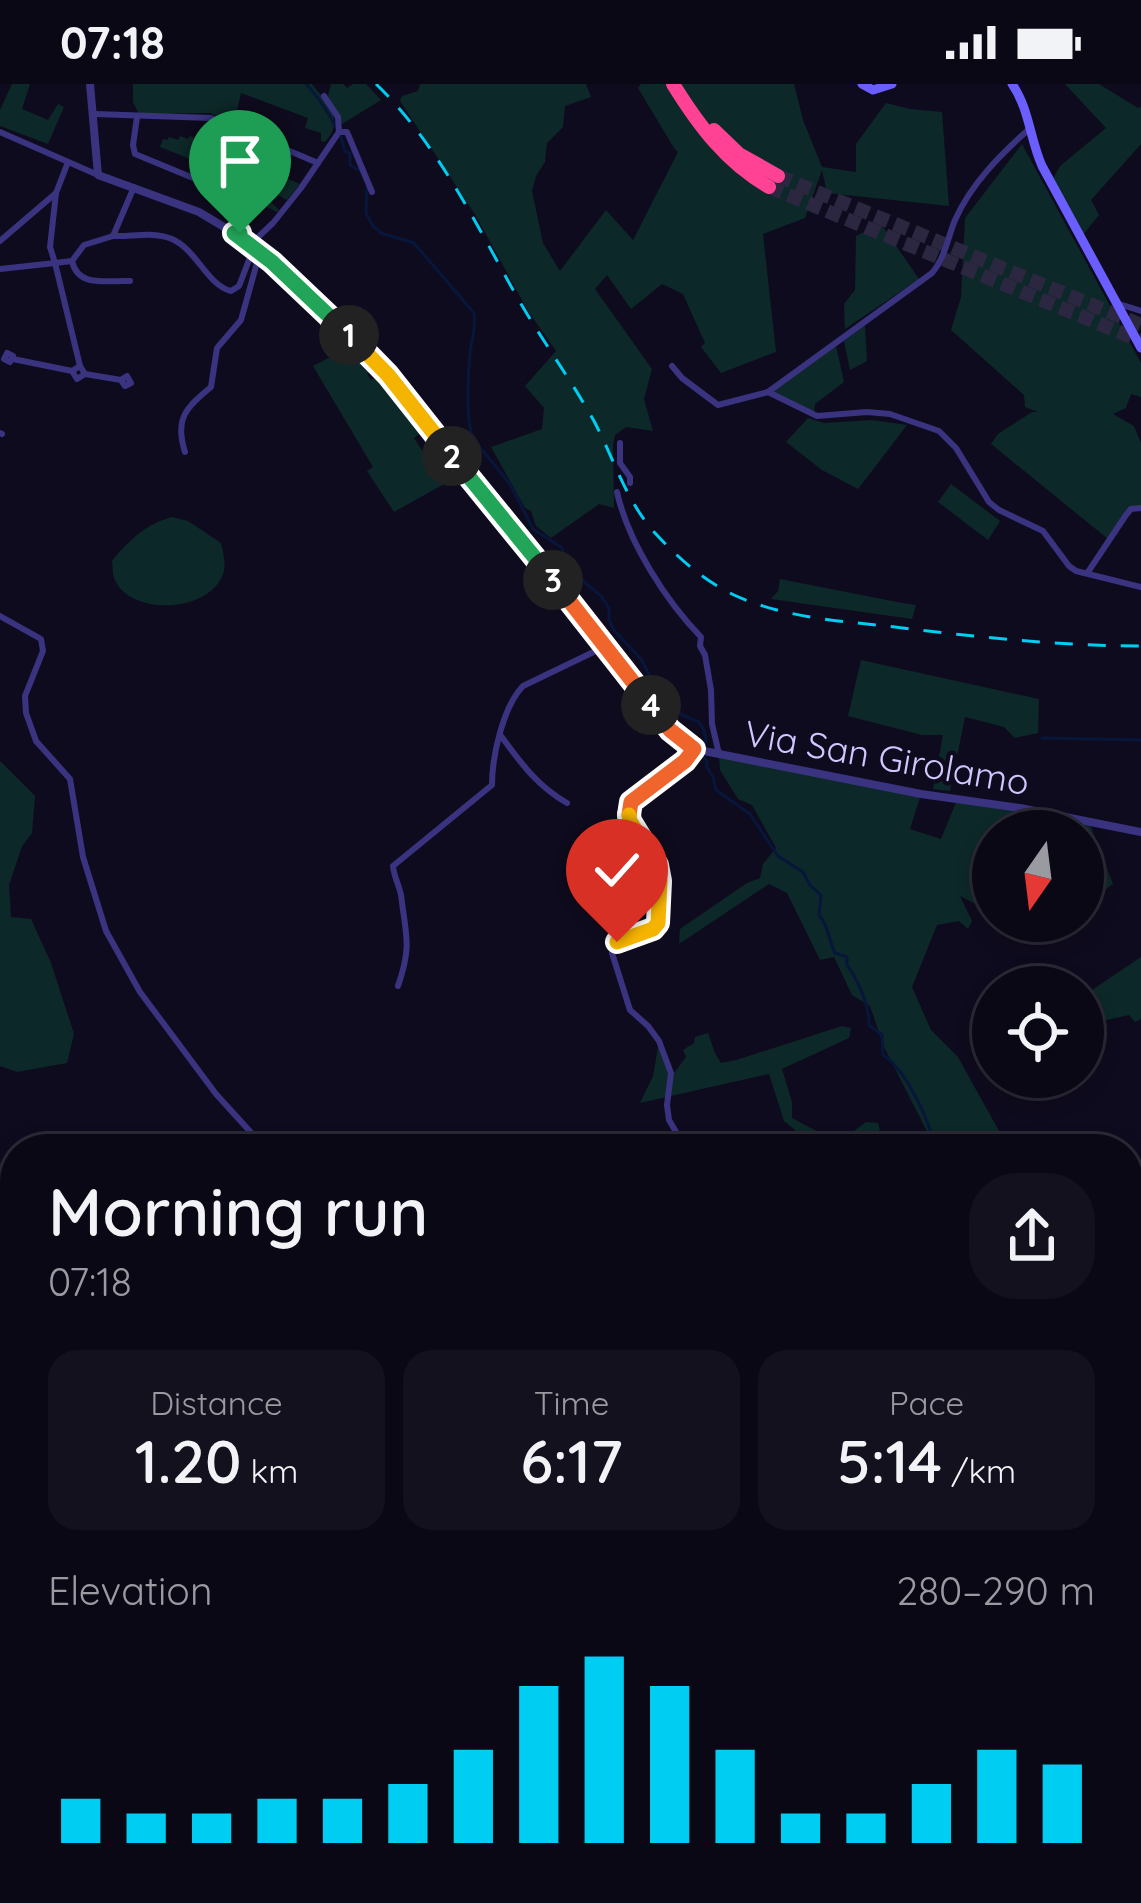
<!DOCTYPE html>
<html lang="en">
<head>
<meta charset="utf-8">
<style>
  :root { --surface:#0b0816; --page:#14111f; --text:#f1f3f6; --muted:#9a9aa1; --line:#2b2935; --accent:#00cdf2 }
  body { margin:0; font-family:Quicksand,sans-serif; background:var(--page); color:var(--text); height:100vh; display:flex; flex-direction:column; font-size:45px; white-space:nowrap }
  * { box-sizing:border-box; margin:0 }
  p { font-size:39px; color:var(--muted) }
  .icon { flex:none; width:66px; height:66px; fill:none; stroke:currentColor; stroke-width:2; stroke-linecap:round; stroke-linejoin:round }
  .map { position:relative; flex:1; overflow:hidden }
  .side { position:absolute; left:0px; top:1050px; width:1143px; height:771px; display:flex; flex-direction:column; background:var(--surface); border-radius:48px 48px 0 0; box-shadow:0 6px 18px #0003,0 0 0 3px var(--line) }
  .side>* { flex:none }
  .needle { width:78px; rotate:194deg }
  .fabs { position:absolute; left:972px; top:726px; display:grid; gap:24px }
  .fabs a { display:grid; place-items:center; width:132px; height:132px; border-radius:50%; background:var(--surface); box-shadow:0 6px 18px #0003,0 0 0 3px var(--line); font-size:60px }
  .pin { position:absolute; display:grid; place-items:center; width:102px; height:102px; color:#fff; margin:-123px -51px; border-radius:50% 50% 50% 0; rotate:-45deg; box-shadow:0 0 12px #0007 }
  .pin .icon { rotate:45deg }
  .km { position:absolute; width:60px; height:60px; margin:-30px; border-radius:50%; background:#222; color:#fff; font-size:33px; line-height:60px; text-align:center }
  .round { display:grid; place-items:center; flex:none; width:126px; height:126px; border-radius:48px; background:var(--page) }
  .headline { display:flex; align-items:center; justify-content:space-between; height:204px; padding:0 48px }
  h1 { font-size:66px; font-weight:600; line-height:90px }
  .metrics { display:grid; grid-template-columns:repeat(3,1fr); gap:18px; height:204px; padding:12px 48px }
  .metrics div { display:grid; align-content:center; border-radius:30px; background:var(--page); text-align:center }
  .metrics b { font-size:60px; font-weight:600 }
  .metrics small { font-size:33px; font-weight:400 }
  .metrics p { font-size:33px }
  .chart { height:336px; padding:24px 48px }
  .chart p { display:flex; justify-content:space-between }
  .chart svg { width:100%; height:216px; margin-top:12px; stroke:var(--accent); stroke-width:6 }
  .status { display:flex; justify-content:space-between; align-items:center; height:84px; padding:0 60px; background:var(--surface); direction:ltr }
  .status svg { height:33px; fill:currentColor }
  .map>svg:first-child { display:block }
  .green { fill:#0d2828 }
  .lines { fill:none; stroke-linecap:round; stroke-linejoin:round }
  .stream { stroke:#06173b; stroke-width:3 }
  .motorway-tunnel { stroke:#2c2740; stroke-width:14; stroke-dasharray:14 7; stroke-linecap:butt }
  .minor { stroke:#3a3380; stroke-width:6 }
  .tertiary { stroke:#3a3380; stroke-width:8 }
  .secondary { stroke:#6b5eff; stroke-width:9 }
  .motorway { stroke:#ff4293; stroke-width:14 }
  .rail { stroke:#00cdf2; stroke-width:3; stroke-dasharray:18 15; stroke-linecap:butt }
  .split-1-casing { stroke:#fff; stroke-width:24 }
  .split-2-casing { stroke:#fff; stroke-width:24 }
  .split-3-casing { stroke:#fff; stroke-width:24 }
  .split-4-casing { stroke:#fff; stroke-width:24 }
  .split-5-casing { stroke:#fff; stroke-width:24 }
  .split-6-casing { stroke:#fff; stroke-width:24 }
  .split-1 { stroke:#22a559; stroke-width:15 }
  .split-2 { stroke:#f5b400; stroke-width:15 }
  .split-3 { stroke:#22a559; stroke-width:15 }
  .split-4 { stroke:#f0652b; stroke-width:15 }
  .split-5 { stroke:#f0652b; stroke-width:15 }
  .split-6 { stroke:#f5b400; stroke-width:15 }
  .labels { text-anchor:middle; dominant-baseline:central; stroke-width:9; stroke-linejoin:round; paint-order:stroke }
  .street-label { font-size:36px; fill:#d1c7ff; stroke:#0f0b1e }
</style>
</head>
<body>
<div class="status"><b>07:18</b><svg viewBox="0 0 49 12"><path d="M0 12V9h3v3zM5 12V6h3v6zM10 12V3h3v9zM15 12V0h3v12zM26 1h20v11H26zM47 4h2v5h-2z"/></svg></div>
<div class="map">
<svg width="1141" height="1819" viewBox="0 0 1141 1819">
  <rect width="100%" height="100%" fill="#0f0b1e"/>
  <g class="green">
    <path d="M12,0h18l-8,25 26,11 10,-16 6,3 -16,37 -48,-18v-16z"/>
    <path d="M133,0h179c15,20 34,35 13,58l-4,-1v-8l-16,-5 3,-10 -67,-25 -7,32 -24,-12 -71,1 -6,-12z"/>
    <path d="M331,0h12l4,4 6,-4h13l15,16 -39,24 -14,-28z"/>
    <path d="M420,0h166l5,13 -26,9 -2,21 -16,16 -2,19 -9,14 -4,15 11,52 17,28 46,-61 27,30 45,-88 -4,-4 -36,-60 3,-4h153l9,36 19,47 34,5v-28l30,-41 24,6 32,3 7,94 -122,-13 -5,-23 -17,48 -42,16 13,118 -55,21 -20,-26 4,-4 -22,-49 -21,-10 -31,25 -24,-34 -12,14 57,80 -8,30 9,32 -27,-4 -11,8 -2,10 1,63 -15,-4 -48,34 -15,-12 -5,-15 -6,-3 -34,-61 51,-18 2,-21 -19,-22 31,-35 -28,-40 -52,-95 -76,-115 2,-5 16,-5z"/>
    <path d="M1065,0h34l39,24 3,-1v37l-50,56 8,15 -17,21 -30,-55 8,-15 46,-38z"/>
    <path d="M180,52l8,3 2,-3 21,8 3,-6 20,8 -1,5 8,3 -1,4 8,5 -5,14 8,3 -2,6 12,7 6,-10 12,-8 21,9 -13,16 -14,-7 -3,8 9,9 -2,2 -43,-21 4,-13 -78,-31 3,-8 4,1 2,-3 9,3z"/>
    <path d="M1022,60l119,219v34l-10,-3 -5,14 -13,6 21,12 7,17v64l-10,2 -23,30 -117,-95 7,-10 34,-22h6l-13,-5 -1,-12 -73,-65 10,-33 4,-79z"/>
    <path d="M881,140l38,55 -74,50 -1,-25 11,-14 1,-54z"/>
    <path d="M865,241l2,36 -17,9 -6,-29z"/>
    <path d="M348,258l27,26 -8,6 4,6 7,-4 47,54 -11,8 30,46 -50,28 -27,-41 6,-4 -60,-101 23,-12z"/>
    <path d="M836,262l8,36 -29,22 -1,8 -41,-20z"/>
    <path d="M808,334l16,5 48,-3 35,5 -49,64 -36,-19 -36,-28z"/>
    <path d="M951,400l49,37 -12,19 -50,-38z"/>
    <path d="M172,433l16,4 33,22c2,8 5,20 3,28 -11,42 -93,46 -109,9 -3,-6 -2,-13 -3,-19 17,-21 34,-37 60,-44z"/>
    <path d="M780,495l117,23 19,3 -4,14 -141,-20 7,-8z"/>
    <path d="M861,576l178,39 -1,34 -23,5 -11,-11 -39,-10 -15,74 -17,-2 10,-54h-21l-74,-19z"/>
    <path d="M719,670l202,40 -11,35 31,10 16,-39 111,18 23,9 22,57 -30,22v-75h-90v82l-33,-17 12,25 -4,8 -9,-8 -22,4 -25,62 19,43 27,27 51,92h-73l-52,-102 -14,-41 -18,-11 -18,-38 -14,3 -33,-67 -18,-9 -90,60 1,-15 67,-46 13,-5 3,-14 13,-16 -24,-43 -14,-6 -18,-29z"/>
    <path d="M0,677l35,35 -3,37 -10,13 -13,39 2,32 20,2 20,44 23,71 -7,29 -50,9 -17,-6z"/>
    <path d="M1141,873v62l-6,3 -6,-7 -36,8 -10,-10v-17z"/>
    <path d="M842,942l9,2 -2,10 -67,31 10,33v16l30,16 11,13 33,-25 12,1 2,7 -16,8 -10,11h-36l-34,-28 -15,-47 -129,29 13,-27 6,-35 15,32 12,-16 -3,-7 11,-7 1,-6 13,-4 7,20 6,10 15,-3z"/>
    <path d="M1128,1209l13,8v82l-13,-2z"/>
    <path d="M1128,1606l13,2v66h-13z"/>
  </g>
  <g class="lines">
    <g class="stream">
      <path d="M306,0c9,9 23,29 29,42"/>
      <path d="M341,53l4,14 5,2v12l11,6"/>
      <path d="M367,102l-1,27 7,13 8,7 33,10 60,70c2,14 -2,26 -4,39 -2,21 -5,71 4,88l36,44 23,45 28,18 14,27 26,22 8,12v11l4,10 28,30 17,33 24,23 17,7 4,6 3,11 -4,17 5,5v6l6,10 3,13 34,24 28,42 25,16 7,13 11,10 -2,20c9,9 10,26 16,38l12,4v8c12,17 22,40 22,60l13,10 1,20c20,12 41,55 48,78l15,8 2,5 -4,3"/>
      <path d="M1042,654l99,2"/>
      <path d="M1128,1272l13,17"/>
    </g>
    <g class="motorway-tunnel">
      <path d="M778,92l363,149"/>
      <path d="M769,103l372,154"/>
    </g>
    <g class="minor">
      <path d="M95,30l116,4 107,45"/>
      <path d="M137,33l-4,28 2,9 97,40"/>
      <path d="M0,48l98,43"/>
      <path d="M339,48h8l25,60"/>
      <path d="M253,52l15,45"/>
      <path d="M234,149l21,7 18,-17 28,-35 38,-56 -1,-15 -14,-21"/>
      <path d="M113,152c19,1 41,-5 59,3 25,11 35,46 59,52l8,-5 15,-39"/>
      <path d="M0,157l56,-48 12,-31"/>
      <path d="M72,177c6,27 34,19 58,20"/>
      <path d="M0,185l55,-6 -5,-16 6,-54"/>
      <path d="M1119,220l22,7"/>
      <path d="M7,269l6,3 -3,6 -6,-3z"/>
      <path d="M13,275l59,12 8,-5 5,8 -8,5 -5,-8"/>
      <path d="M80,282l-25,-103 17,-2 12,-16 29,-9 21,-49"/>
      <path d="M672,282l10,12 36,27 50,-13 49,24 50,-4 23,2 49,17 17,17 33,54 10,8 44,21 26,35 7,5 65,16"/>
      <path d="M85,290l36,6 4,6 6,-3 -4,-7 -6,4"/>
      <path d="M768,308l164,-119c13,-15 16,-36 23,-53 16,-36 45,-65 73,-90"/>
      <path d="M0,349l2,1"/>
      <path d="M620,359v20l10,14v6"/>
      <path d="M185,368c-11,-34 2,-45 26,-65l6,-39 24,-28 19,-68"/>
      <path d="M617,408c11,50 49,109 84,145l-1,9 5,9 6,35 1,34 7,30"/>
      <path d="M1088,488l38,-57 5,-6 10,-1"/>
      <path d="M0,532l41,23 2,12 -18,45 1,17 10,28 34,38 13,78 23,74 34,61 76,102 50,55"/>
      <path d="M501,652c20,27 36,50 66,67"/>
      <path d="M398,902c14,-40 8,-50 3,-91 -2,-10 -7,-18 -8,-29l99,-81c0,-29 11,-78 31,-99l83,-40"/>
      <path d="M265,1062l5,-6 26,3 22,6"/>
      <path d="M686,1065l-17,-29 -2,-15 4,-32 -12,-32 -11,-15 -18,-16 -18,-57c10,-24 40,-14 46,-31 3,-6 1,-13 1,-20 1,-13 2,-27 -3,-39 -9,-22 -31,-36 -25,-61l54,-41 9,-12"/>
      <path d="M0,1559l15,7"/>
      <path d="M0,1569l15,2"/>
      <path d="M1128,1735l13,4"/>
      <path d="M708,1806l10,13"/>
    </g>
    <g class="tertiary">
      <path d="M90,0l8,91 101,37 35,21 38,30 82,76 35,36 281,355 24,19 227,45 99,14 121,24"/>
      <path d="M0,1494l15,12"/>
      <path d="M639,1806l26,13"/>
    </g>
    <g class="secondary">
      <path d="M862,0l11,6 19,-6"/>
      <path d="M1012,0c17,24 18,55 30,82l99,182"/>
    </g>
    <g class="motorway">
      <path d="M673,0c26,42 53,78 96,103"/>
      <path d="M714,46l25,24 39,22"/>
    </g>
    <path class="rail" d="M376,0c61,59 100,140 141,213 24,42 53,81 77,124 20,38 32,80 61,112 23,25 48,47 79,62 50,23 107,26 161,32 82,10 163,19 246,19"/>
  </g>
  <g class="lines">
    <g class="split-1-casing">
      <path id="split-1" d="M240,149h-6l38,29 77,73"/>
    </g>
    <g class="split-2-casing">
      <path id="split-2" d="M349,251l39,40 64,81"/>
    </g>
    <g class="split-3-casing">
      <path id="split-3" d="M452,372l101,124"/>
    </g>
    <g class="split-4-casing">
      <path id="split-4" d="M553,496l98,125"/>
    </g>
    <g class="split-5-casing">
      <path id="split-5" d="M629,731l2,-13 54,-41 9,-12 -24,-19 -19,-25"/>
    </g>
    <g class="split-6-casing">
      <path id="split-6" d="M617,858l36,-13 5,-6 2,-42 -3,-16 -27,-44 -1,-6"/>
    </g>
    <use href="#split-1" class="split-1"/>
    <use href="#split-2" class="split-2"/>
    <use href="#split-3" class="split-3"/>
    <use href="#split-4" class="split-4"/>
    <use href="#split-5" class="split-5"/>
    <use href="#split-6" class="split-6"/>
  </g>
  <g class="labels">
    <g class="street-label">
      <text transform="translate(887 673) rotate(10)">Via San Girolamo</text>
    </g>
  </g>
</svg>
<div class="fabs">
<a><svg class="needle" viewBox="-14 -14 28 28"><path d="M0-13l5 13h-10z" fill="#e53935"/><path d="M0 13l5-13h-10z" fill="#9a9aa1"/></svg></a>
<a><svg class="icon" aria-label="locate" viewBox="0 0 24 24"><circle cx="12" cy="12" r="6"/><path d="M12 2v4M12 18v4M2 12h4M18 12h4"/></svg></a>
</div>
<div class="pin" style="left:240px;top:149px;background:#1e9e55"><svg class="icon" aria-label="arrive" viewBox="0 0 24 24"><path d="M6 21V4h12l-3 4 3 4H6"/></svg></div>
<div class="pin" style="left:617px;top:858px;background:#d93025"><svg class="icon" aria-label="check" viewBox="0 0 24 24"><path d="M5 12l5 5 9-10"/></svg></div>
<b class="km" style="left:349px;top:251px">1</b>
<b class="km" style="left:452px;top:372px">2</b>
<b class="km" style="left:553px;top:496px">3</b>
<b class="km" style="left:651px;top:621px">4</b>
<section class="side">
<div class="headline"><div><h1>Morning run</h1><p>07:18</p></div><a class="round"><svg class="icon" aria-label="share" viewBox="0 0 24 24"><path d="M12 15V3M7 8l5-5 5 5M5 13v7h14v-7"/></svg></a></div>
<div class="metrics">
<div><p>Distance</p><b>1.20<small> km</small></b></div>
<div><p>Time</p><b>6:17</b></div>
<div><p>Pace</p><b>5:14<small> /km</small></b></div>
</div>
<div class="chart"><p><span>Elevation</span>280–290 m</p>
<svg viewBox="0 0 160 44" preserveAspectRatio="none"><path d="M5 44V35M15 44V38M25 44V38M35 44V35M45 44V35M55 44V32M65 44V25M75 44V12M85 44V6M95 44V12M105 44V25M115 44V38M125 44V38M135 44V32M145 44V25M155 44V28"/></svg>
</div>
</section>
</div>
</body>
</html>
